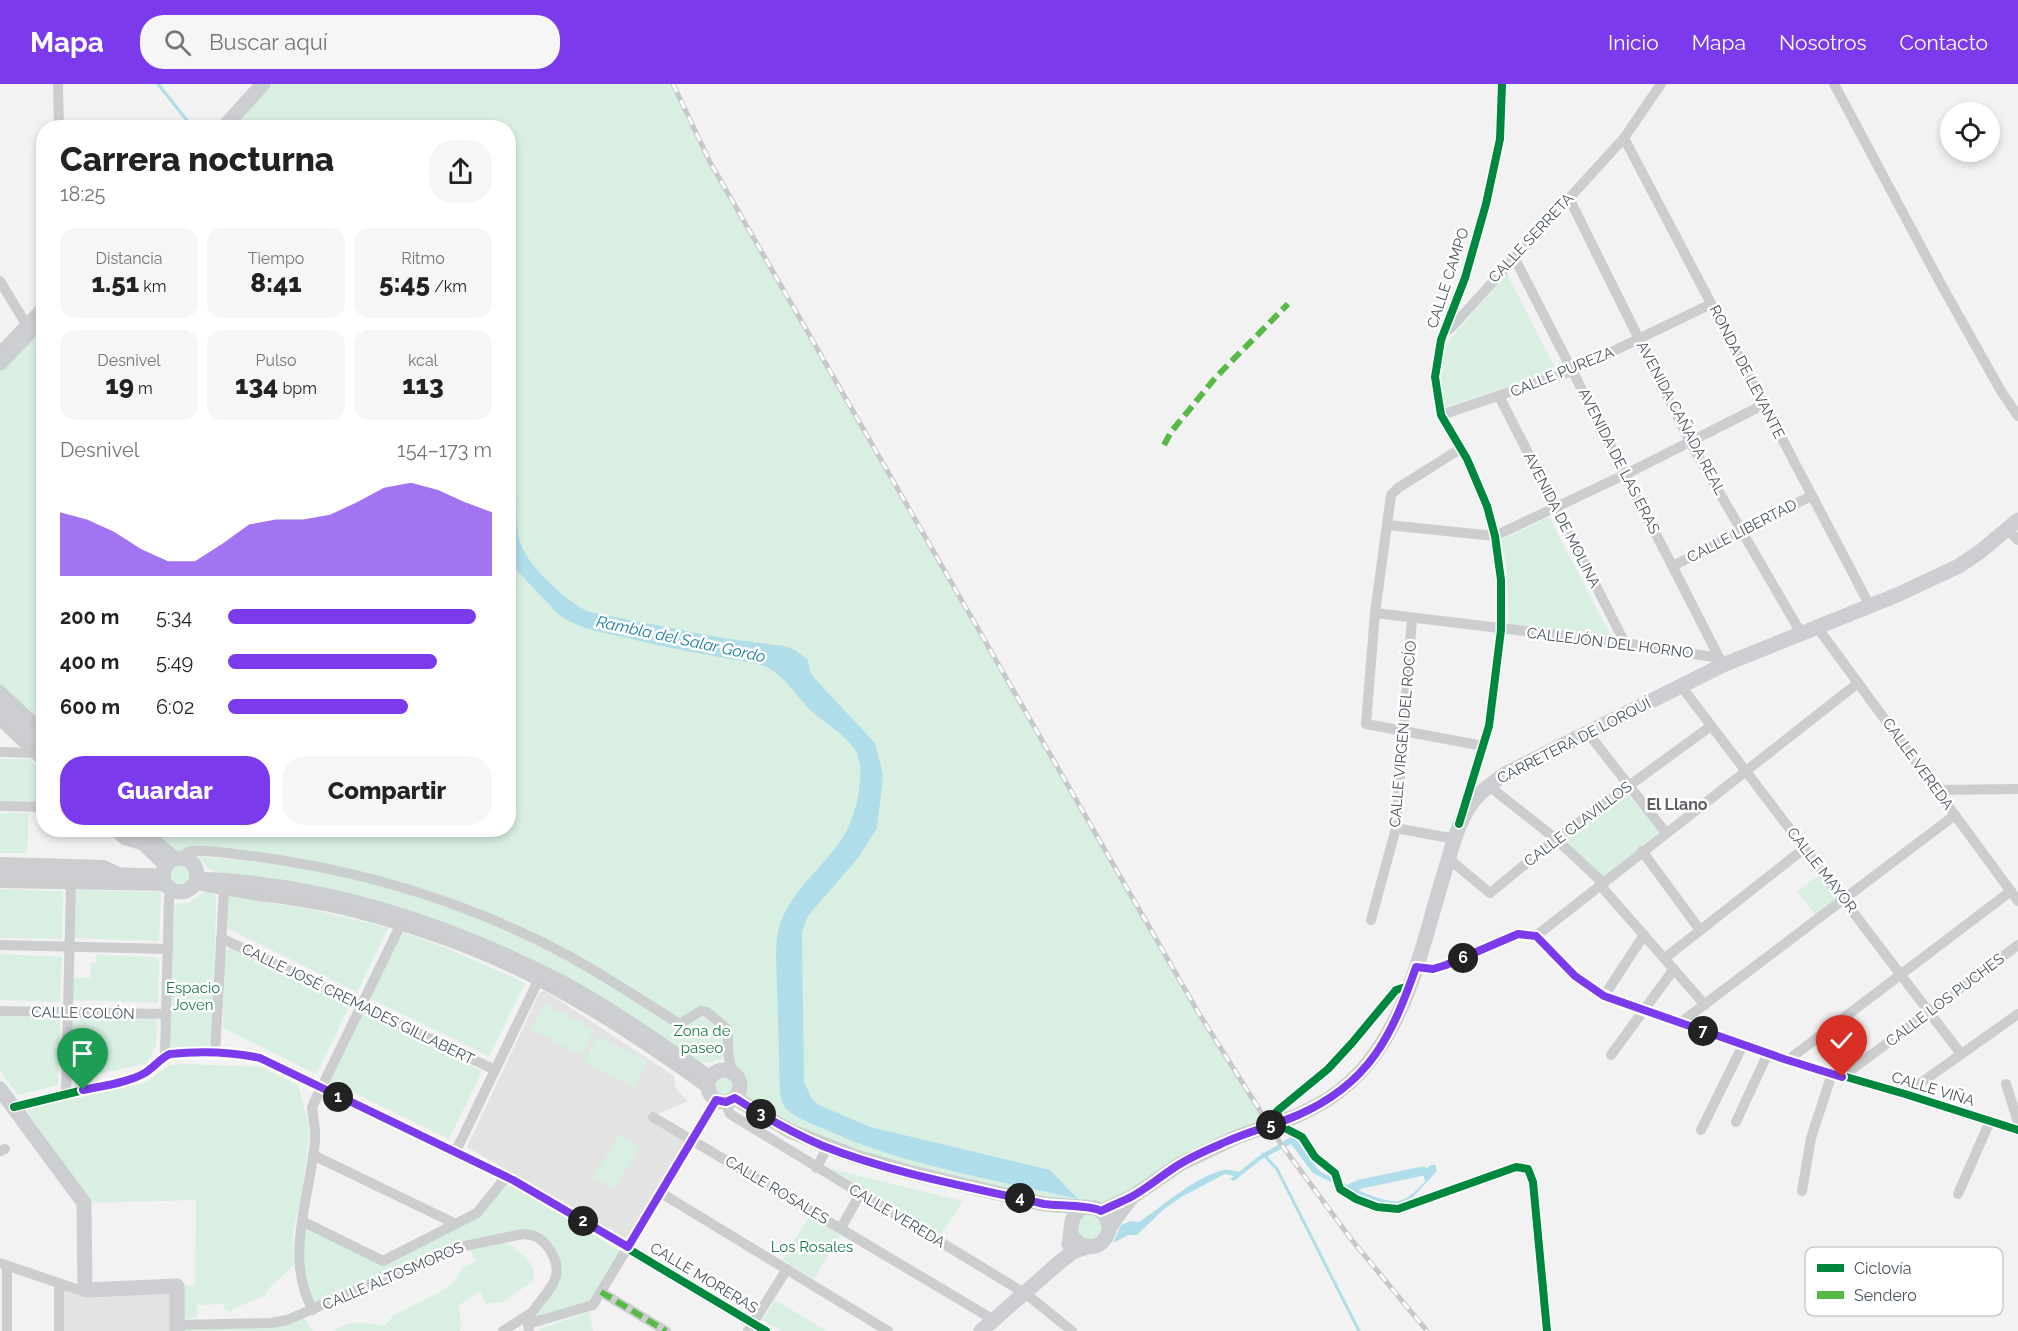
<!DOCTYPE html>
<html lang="es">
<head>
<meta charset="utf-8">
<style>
  :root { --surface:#fff; --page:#f6f6f6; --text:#222; --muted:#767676; --accent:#7c3aed }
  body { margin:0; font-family:Raleway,sans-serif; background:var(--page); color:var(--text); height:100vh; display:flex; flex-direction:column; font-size:22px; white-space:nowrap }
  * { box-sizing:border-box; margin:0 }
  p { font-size:20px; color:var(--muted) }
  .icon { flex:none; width:33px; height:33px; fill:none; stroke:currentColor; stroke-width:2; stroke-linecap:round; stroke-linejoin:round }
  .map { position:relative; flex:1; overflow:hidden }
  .details { position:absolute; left:36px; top:36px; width:480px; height:717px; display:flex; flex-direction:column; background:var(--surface); border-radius:24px; box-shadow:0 3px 9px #0003 }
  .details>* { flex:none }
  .controls { position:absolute; left:1940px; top:18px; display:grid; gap:12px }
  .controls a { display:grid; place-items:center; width:60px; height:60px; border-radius:50%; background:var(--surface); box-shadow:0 3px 9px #0003; font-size:30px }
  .pin { position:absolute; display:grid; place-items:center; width:51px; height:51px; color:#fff; margin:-62px -26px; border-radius:50% 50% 50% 0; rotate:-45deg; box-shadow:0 0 6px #0007 }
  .pin .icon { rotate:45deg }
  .km { position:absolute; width:30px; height:30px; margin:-15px; border-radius:50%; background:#222; color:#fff; font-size:16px; line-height:30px; text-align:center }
  .round { display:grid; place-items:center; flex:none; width:63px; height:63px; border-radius:24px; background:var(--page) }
  .summary { display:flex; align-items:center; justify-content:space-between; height:102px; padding:0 24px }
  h1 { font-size:33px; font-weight:800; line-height:45px }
  .figures { display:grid; grid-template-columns:repeat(3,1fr); gap:9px; height:102px; padding:6px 24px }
  .figures div { display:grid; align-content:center; border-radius:15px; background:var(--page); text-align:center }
  .figures b { font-size:26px; font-weight:800 }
  .figures small { font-size:16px; font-weight:400 }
  .figures p { font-size:16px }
  .chart { height:168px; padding:12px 24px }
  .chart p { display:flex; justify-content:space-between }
  .chart svg { width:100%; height:108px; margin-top:6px; fill:var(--accent); opacity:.7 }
  .action { display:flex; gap:12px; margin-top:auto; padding:12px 24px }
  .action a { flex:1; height:69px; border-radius:24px; background:var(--accent); color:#fff; font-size:24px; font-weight:800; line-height:69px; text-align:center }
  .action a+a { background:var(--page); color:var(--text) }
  ul { padding:0 24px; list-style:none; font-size:20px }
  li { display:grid; grid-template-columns:96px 72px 1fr; align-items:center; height:45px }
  li i { height:15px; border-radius:8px; background:var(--accent) }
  header { display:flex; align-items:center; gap:36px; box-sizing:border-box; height:84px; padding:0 30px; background:var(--accent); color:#fff }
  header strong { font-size:28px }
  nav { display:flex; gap:33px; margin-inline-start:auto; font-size:21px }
  .search { width:420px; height:54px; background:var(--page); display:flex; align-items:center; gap:15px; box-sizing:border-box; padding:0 21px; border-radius:24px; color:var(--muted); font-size:22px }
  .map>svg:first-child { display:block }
  .education { fill:#e4e3e3 }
  .green { fill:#d8efe1 }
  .water { fill:#b0ddea }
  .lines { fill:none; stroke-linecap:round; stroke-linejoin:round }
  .stream { stroke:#b0ddea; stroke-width:3 }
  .canal { stroke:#b0ddea; stroke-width:9 }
  .street { stroke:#cccdcf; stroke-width:10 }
  .secondary { stroke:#ccced1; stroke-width:15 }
  .rail-casing { stroke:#c7c8c9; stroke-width:5 }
  .rail { stroke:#fff; stroke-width:3; stroke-dasharray:9; stroke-linecap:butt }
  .secondary-bridge { stroke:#ccced1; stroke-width:15 }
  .quiet { stroke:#58b947; stroke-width:6; stroke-dasharray:12 6; stroke-linecap:butt }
  .cycleway-casing { stroke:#fff; stroke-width:11 }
  .cycleway { stroke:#00873e; stroke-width:8 }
  .route-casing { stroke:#fff; stroke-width:12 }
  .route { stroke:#7c3aed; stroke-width:8 }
  .labels { text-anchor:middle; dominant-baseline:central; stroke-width:5; stroke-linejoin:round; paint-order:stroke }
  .street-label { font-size:15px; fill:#4a535d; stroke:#fff }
  .park-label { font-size:15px; fill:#1e7a4d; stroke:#fff }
  .water-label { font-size:16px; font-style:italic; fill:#167e9c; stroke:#fff }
  .neighbourhood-label { font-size:16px; font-weight:bold; fill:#5d6165; stroke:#fff }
  .key { fill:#fff; stroke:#c9cbce; stroke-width:1.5 }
  .key-label { font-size:16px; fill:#4a535d }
</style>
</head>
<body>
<header>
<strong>Mapa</strong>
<div class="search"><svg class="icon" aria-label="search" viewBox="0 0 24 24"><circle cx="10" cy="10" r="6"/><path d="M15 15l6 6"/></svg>Buscar aquí</div>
<nav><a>Inicio</a><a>Mapa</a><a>Nosotros</a><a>Contacto</a></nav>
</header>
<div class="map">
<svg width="2018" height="1247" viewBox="0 0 2018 1247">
  <rect width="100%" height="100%" fill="#f2f2f2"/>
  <g class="education">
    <path d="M545,907l129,85 1,11 13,14 -35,15 40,24 -65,107 -113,-72 -48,-28 73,-155z"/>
    <path d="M59,1200l118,2v45h-118z"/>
  </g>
  <g class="green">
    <path d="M263,0h411l39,84 201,351 231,402 124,205 -167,84 -35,-3 -254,-66 -75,-47 1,-9 -4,-9 -7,-43 -21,-21 -26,11 -177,-98 -160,-53 -152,-21 -11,7 -36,-28h363v-702l-285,-1z"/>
    <path d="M1507,190l50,97 -112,36 -4,-31 5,-32z"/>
    <path d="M43,232v415l-43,-41v-327z"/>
    <path d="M1549,433l62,119 -102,-10 -3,-63 -5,-23z"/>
    <path d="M0,675h30l13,14v29l-43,-1z"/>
    <path d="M1626,708l33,39 -56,47 -40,-40z"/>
    <path d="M0,729h29l-2,40h-27z"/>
    <path d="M191,771c40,5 80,8 119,14 105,18 209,62 301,116 21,12 41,27 61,40l32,-8 20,14 -1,28 -19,4 -7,-2 -128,-82 -356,-108z"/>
    <circle cx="180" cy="791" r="15"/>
    <path d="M1820,790l17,24 -21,17 -19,-23z"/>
    <path d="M0,805l63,2 -1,48 -62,-1z"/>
    <path d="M76,806l85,2 -2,49 -85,-3z"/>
    <path d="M209,807l7,6 -3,144 -6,8h-37l4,-142 3,-4c15,3 19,-9 32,-12z"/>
    <path d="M229,812l89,15 70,17 -31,64 -132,-65 1,-28z"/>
    <path d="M401,848l43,15 81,36 -36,73 -120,-58z"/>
    <path d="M230,864l119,59 -33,67 -93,-46 1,-76z"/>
    <path d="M0,870l62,3 -2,45 -60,-2z"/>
    <path d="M96,871l59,2 4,4 -1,42 -86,-3 1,-22h17l1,-15h5z"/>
    <path d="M544,920l50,25 -12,27 -51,-27z"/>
    <path d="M365,930l117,57 -33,68 -119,-58 31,-66z"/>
    <path d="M0,932l60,3 -2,66 -40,10 -18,-25z"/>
    <path d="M75,933l79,2 3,4 -1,21 -9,19 -74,17 -3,-3 2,-57z"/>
    <path d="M597,952l51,25 -14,27 -50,-25z"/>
    <path d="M188,980l73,3 37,18 10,36 1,16 -8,62 -8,31 1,35 -23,21 -7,10 -32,13 -1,3 -6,-2 -2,-6 -26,1v13l-15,1 -2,-33 15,-1 1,-85 -104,3 -66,-93 121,-28 22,-17z"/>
    <circle cx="724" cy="1002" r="13"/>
    <path d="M619,1051l21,12 -25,42 -21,-12z"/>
    <path d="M831,1085l132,32 -22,34z"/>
    <path d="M506,1093l122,70 -35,58 -65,19 21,-31 6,-32 -23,-27 -77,14 -142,62 -6,-11 -5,-78 79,41 96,-49z"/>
    <path d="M1100,1128l3,26 -22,5 -9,-21 6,-9z"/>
    <path d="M809,1132l32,18 -27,45 -31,-19z"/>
    <path d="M505,1157l19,15 10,12 -1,13 -30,21 -17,2 -6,-13 -22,15 3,14 -1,11h-127c17,-11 33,-9 52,-5l9,-11 48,-24 13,-10 7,-13 14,-6 -6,-13z"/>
    <path d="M775,1216l52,31h-46l-18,-11z"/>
    <path d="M589,1228l4,19h-54l3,-3z"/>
    <path d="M302,1231l11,16h-131v-6l89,-2z"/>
  </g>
  <g class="water">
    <path d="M508,380c1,8 6,14 7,22 4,19 -1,41 6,59 8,22 47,58 68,67l133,26 62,8 11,4 13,10 2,12 5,7 60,64 8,32 -6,53 -19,30 -45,52 -6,8 -5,14 2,150 8,17 7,6 51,22 180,43 28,29c-82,-19 -170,-33 -247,-67 -13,-6 -29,-11 -41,-20 -7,-5 -9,-12 -10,-20 -1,-35 -2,-70 -3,-105 0,-19 -3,-41 2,-59 10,-35 40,-57 60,-85 12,-16 19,-40 21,-60 1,-13 1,-24 -6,-35 -10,-14 -25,-22 -38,-33 -21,-17 -30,-42 -57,-51 -46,-8 -91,-16 -136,-27 -22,-5 -47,-9 -65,-23l-49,-52z"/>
    <path d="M1291,1053l4,1 22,30 4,4c17,8 64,35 81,28 9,-3 16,-12 23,-18l-2,-11 8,-6h4l2,6 -28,30c-20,14 -72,-17 -92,-26l-5,-3 -21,-28 -29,15 -28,22 -4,-2 4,-3 -9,-2 -42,22 -19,13 -27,26h-9l-15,8 8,-18 10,-4 8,1c21,-14 61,-49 86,-52 4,-1 10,1 14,2l20,-16z"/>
  </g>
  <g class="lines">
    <g class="stream">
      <path d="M158,0l35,44"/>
      <path d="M1263,1070l14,15 82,162"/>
    </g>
    <path class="canal" d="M1351,1104l10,-4 62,-13"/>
    <g class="street">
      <path d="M58,0l1,44"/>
      <path d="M1834,0l108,202 59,105 17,25"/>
      <path d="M1624,54l246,468"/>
      <path d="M1569,114l121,244 111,191"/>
      <path d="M1514,173l209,408"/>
      <path d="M0,197l26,43"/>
      <path d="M1450,245l174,-191 37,-54"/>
      <path d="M0,267l44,-46"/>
      <path d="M1499,312l126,247"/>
      <path d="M1441,331l131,-44 139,-67"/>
      <path d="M1460,365l-62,39 -7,7 -16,118 -9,111 117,22"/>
      <path d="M1387,441l108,11 131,-62 137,-69"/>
      <path d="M2007,445l11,11"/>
      <path d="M1673,482l138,-70"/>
      <path d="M1375,529l250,30 94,15"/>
      <path d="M1817,543l201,274"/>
      <path d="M1681,602l280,368"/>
      <path d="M0,606l44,41"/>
      <path d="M0,637l44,42"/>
      <path d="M1588,649l78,100"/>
      <path d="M0,668l32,1"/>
      <path d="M1489,702l67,53 47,44"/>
      <path d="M1936,706l82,-1"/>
      <path d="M0,722l44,1"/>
      <path d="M1463,726l26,-84 12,-96v-50l-6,-44 -8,-30 -20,-47 -26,-44 -6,-38 6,-37 24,-62 21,-74 14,-65 2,-55"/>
      <path d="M1396,744l59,11"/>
      <path d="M113,746l11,10 23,7"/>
      <path d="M145,746l32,28"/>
      <path d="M1642,767l58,79"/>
      <path d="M181,774c3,-2 4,-5 7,-6 8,-4 53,3 64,4 109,14 218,47 315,99 38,21 73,44 109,67l5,1 20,-12 6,1 18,15 3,6v19l4,21"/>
      <path d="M1449,775l41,34 66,-54 155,-113"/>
      <path d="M0,778l104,3 19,9"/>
      <path d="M0,799l167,3"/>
      <path d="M198,801c50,12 103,14 153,27 68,17 138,42 200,76 55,30 107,65 158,102"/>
      <path d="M1600,801l105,120"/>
      <path d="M1371,836l25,-92 16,-210"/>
      <path d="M1536,852l322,-253"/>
      <path d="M221,854l274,132"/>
      <path d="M0,861l168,4"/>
      <path d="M1665,874l140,-110"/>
      <path d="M1416,883l17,2 13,-4 72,-31 18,2 49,48 33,18 166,57 121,35 113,36"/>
      <path d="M1409,902l-13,4 -44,53 -24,26 -51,42 4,15 21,11 13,20 20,16 5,16 16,10 21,8 21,2 118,-42 12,2 5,13 14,149"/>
      <path d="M1604,912l40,-61"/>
      <path d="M0,927l166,3"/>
      <path d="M1680,939l275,-208"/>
      <path d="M215,970l9,-164"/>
      <path d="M1611,971l63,-86"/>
      <path d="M165,972l4,-158 3,-7"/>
      <path d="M1788,976l223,-169"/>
      <path d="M1842,993l176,-132"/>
      <path d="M2006,1000l12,38"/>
      <path d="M1905,1010l113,-80"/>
      <path d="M66,1011l5,-210"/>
      <path d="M725,1018l5,12 296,180 46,37"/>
      <path d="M14,1023l127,-31 29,-22h45l32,1 13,3 253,122 253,151"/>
      <path d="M653,1033l341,203"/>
      <path d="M1736,1038l32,-69"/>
      <path d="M1701,1046l42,-85"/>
      <path d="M0,1067l5,-2"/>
      <path d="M455,1069l83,-172"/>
      <path d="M313,1071l143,69"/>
      <path d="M816,1084l12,-21"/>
      <path d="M1802,1107l9,-53 21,-64"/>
      <path d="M661,1109l227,138"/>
      <path d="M1958,1110l32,-73"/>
      <path d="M302,1137l81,40 94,-48 29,-36"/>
      <path d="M841,1144l19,-34"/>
      <path d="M0,1179l76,26 9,1"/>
      <path d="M7,1182v65"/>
      <path d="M601,1208l65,39"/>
      <path d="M313,1226c-30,-52 -2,-116 2,-170 1,-11 -2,-22 -3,-33l88,-181"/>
      <path d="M528,1240l65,-19 123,-205"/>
      <path d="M177,1241l94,-2 16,-3 168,-72 68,-14c11,1 17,3 24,12 32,41 -26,56 -18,85"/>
      <path d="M59,1247v-47"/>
      <path d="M503,1247l28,-18"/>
      <path d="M748,1247l39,-62"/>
    </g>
    <g class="secondary">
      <path d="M223,44l40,-44"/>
      <path d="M0,279l44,-46"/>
      <path d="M0,621l44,42"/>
      <path d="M130,746l36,35"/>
      <circle cx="180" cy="791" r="17"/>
      <path d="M0,788l163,4"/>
      <path d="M197,795c125,4 249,44 360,101 54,28 103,64 153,98"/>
      <circle cx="724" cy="1002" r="16"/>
      <path d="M0,1005l84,114 1,87 92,-4v45"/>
      <path d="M735,1014l55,33 66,26 56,16 132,31 52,4 10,7 3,12"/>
      <path d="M1291,1034c9,-3 17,-8 25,-12 84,-44 102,-146 127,-229 8,-25 13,-51 28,-73 8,-12 22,-21 34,-30l218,-109 174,-70 62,-29 22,-15 37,-31"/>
      <path d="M1101,1127l31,-14 48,-33 59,-28"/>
      <path d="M1071,1151c9,13 26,17 35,2 3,-4 3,-9 6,-13 6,-9 13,-18 20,-27"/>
      <path d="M1069,1160c4,-15 -2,-27 14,-36"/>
      <path d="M981,1247l80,-70 12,-9 14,-5"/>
    </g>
    <g class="rail-casing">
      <path id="rail" d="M673,0l37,78 488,850 83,132 70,95 76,92"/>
    </g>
    <use href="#rail" class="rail"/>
    <path class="secondary-bridge" d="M1239,1052l52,-18"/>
    <g class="quiet">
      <path d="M1164,361l7,-13 45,-55 72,-73"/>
      <path d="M601,1208l65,39"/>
    </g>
    <g class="cycleway-casing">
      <g id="cycleway">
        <path d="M1459,740l30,-98 12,-96v-50l-6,-44 -8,-30 -20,-47 -26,-44 -6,-38 6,-37 24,-62 21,-74 14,-65 2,-55"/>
        <path d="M1416,883l17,2 13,-4 72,-31 18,2 49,48 33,18 166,57 121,35 113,36"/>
        <path d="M1409,902l-13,4 -44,53 -24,26 -51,42 4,15 21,11 13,20 20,16 5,16 16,10 21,8 21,2 118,-42 12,2 5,13 14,149"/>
        <path d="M14,1023l127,-31 29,-22h45l32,1 13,3 253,122 253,151"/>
      </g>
    </g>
    <use href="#cycleway" class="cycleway"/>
  </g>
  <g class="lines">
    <g class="route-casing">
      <path id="route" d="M83,1006c19,-4 43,-7 60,-16 10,-5 17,-16 27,-20 28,-3 62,-2 90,4l253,122 115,67 88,-147 10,2 9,-4c28,18 57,35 88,48 71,28 147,41 221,58 15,2 46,1 57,7 10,-5 20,-9 30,-14 17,-9 32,-23 49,-33 13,-8 27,-14 41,-20 25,-12 52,-18 77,-29 71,-31 94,-79 118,-148l17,2 13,-4 72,-31 18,2 39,40 29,20 180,63 58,18"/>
    </g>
    <use href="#route" class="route"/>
  </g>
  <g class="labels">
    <g class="street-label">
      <text transform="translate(1531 154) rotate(-47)">CALLE SERRETA</text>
      <text transform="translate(1448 194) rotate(-72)">CALLE CAMPO</text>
      <text transform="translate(1562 288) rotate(-22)">CALLE PUREZA</text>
      <text transform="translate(1747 288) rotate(63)">RONDA DE LEVANTE</text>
      <text transform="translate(1681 334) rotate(62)">AVENIDA CAÑADA REAL</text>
      <text transform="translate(1619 377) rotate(63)">AVENIDA DE LAS ERAS</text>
      <text transform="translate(1562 436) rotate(63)">AVENIDA DE MOLINA</text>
      <text transform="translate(1742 447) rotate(-27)">CALLE LIBERTAD</text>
      <text transform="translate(1610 559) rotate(7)">CALLEJÓN DEL HORNO</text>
      <text transform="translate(1403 650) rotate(-85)">CALLE VIRGEN DEL ROCÍO</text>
      <text transform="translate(1574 657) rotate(-27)">CARRETERA DE LORQUÍ</text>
      <text transform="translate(1918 680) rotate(54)">CALLE VEREDA</text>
      <text transform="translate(1578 740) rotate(-37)">CALLE CLAVILLOS</text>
      <text transform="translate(1822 786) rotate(52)">CALLE MAYOR</text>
      <text transform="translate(1945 916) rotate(-37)">CALLE LOS PUCHES</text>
      <text transform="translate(358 920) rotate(26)">CALLE JOSÉ CREMADES GILLABERT</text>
      <text transform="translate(83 929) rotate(1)">CALLE COLÓN</text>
      <text transform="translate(1933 1005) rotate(17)">CALLE VIÑA</text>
      <text transform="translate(777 1106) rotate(31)">CALLE ROSALES</text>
      <text transform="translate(897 1132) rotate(31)">CALLE VEREDA</text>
      <text transform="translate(393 1192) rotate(-23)">CALLE ALTOSMOROS</text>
      <text transform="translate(704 1194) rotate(31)">CALLE MORERAS</text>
    </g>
    <g class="park-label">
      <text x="193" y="904">Espacio<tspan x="193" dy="17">Joven</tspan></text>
      <text x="702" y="947">Zona de<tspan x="702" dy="17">paseo</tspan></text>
      <text x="812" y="1163">Los Rosales</text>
    </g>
    <g class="water-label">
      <text transform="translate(681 555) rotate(12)">Rambla del Salar Gordo</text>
    </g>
    <g class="neighbourhood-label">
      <text x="1677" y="720">El Llano</text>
    </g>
  </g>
  <rect x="1805" y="1163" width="198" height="69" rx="9" class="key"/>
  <rect x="1817" y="1180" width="27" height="8" fill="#00873e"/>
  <rect x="1817" y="1207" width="27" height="8" fill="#58b947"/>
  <g class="key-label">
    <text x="1854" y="1190">Ciclovía</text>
    <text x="1854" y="1217">Sendero</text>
  </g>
</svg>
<div class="controls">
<a><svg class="icon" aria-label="locate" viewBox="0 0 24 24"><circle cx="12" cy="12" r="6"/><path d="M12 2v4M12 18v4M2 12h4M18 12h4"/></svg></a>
</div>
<div class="pin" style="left:83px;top:1006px;background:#1e9e55"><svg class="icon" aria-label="arrive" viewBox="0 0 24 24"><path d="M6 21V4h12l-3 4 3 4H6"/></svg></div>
<div class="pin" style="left:1842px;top:993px;background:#d93025"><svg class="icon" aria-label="check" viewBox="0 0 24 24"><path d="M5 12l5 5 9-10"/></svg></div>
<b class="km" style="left:338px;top:1013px">1</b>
<b class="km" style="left:583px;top:1137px">2</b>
<b class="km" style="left:761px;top:1030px">3</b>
<b class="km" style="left:1020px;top:1114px">4</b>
<b class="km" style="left:1271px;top:1041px">5</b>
<b class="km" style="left:1463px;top:874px">6</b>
<b class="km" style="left:1703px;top:947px">7</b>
<section class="details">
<div class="summary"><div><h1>Carrera nocturna</h1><p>18:25</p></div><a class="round"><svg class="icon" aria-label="share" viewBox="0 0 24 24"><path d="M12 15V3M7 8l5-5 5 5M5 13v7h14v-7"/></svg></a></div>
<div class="figures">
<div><p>Distancia</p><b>1.51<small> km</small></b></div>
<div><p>Tiempo</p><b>8:41</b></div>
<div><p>Ritmo</p><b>5:45<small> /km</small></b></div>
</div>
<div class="figures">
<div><p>Desnivel</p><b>19<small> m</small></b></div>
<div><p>Pulso</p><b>134<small> bpm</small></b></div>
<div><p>kcal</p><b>113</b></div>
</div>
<div class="chart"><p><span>Desnivel</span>154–173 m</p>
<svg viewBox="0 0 160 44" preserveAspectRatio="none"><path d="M0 44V18L10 21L20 26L30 33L40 38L50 38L60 31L70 23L80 21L90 21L100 19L110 14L120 8L130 6L140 9L150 14L160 18V44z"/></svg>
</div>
<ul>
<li><b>200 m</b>5:34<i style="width:94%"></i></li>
<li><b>400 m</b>5:49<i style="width:79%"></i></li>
<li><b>600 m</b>6:02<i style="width:68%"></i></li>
</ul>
<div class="action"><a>Guardar</a><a>Compartir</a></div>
</section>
</div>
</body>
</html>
